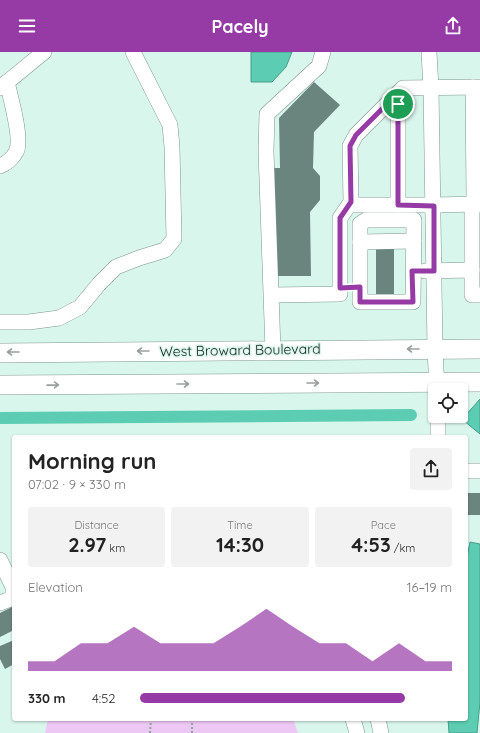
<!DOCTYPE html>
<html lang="en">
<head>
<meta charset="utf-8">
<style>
  :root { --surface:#fff; --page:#f2f2f2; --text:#222; --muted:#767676; --accent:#963ba6 }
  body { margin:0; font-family:Quicksand,sans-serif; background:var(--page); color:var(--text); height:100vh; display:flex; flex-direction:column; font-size:15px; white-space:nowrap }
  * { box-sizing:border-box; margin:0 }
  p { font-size:13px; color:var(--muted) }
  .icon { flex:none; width:22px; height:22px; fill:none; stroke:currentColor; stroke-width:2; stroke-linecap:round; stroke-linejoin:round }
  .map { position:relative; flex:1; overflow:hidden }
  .panel { position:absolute; left:12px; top:383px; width:456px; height:286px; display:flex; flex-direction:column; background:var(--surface); border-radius:4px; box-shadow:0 1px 3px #0004 }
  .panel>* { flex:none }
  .controls { position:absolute; left:428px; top:331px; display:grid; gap:8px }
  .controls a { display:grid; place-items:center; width:40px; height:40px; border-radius:4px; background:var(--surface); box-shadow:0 1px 3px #0004; font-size:20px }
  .pin { position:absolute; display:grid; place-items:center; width:34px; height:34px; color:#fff; margin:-17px; border:2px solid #fff; border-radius:50%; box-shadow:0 1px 4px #0007 }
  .round { display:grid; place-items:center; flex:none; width:42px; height:42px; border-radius:4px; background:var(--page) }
  .summary { display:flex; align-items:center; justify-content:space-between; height:68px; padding:0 16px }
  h1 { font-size:22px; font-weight:700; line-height:30px }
  .figures { display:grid; grid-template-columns:repeat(3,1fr); gap:6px; height:68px; padding:4px 16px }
  .figures div { display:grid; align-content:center; border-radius:4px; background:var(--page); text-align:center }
  .figures b { font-size:20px; font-weight:700 }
  .figures small { font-size:11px; font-weight:400 }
  .figures p { font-size:11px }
  .chart { height:112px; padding:8px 16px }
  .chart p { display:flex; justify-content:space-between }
  .chart svg { width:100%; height:72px; margin-top:4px; fill:var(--accent); opacity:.7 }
  ul { padding:0 16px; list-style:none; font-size:13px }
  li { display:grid; grid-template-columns:64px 48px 1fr; align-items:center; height:30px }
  li i { height:10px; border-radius:5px; background:var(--accent) }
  header { display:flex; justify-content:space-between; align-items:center; height:52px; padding:0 16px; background:var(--accent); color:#fff; font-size:18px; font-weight:700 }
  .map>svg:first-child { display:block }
  .green { fill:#eec8f4 }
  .water { fill:#5ccdb2; stroke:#4a9c89 }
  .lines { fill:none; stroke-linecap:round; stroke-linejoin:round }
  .canal { stroke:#5ccdb2; stroke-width:12 }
  .building { fill:#6a857d }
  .minor-casing { stroke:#7c978f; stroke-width:16 }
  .major-casing { stroke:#7c978f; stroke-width:20 }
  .path { stroke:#8fa59e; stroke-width:2; stroke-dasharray:2 2; stroke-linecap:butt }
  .minor { stroke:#fff; stroke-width:15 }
  .major { stroke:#fff; stroke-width:19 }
  .oneway { stroke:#9ba09e }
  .route-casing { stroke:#fff; stroke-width:8 }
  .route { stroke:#963ba6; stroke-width:5 }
  .labels { text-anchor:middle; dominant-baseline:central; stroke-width:3; stroke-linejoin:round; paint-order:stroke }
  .street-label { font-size:14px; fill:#202b28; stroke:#d9f6ed }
</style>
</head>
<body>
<header><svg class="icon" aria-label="menu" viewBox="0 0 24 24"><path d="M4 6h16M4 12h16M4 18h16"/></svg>Pacely<svg class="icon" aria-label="share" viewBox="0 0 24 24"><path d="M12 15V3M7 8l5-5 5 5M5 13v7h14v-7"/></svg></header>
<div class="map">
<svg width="480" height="681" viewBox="0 0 480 681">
  <rect width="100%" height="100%" fill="#d9f6ed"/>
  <path class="green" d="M48,667h245l5,14h-253z"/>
  <g class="water">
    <path d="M251,0h41l-6,15 -14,15h-21z"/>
    <path d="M480,347v35l-16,-13v-4z"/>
    <path d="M470,490l10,2v158l-3,31h-28l-1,-14h18v-157z"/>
  </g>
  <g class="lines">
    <path class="canal" d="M0,366l411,-3"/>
  </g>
  <g class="building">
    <path d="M314,30l26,23 -26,27 -1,36 7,8v24l-10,12 1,64h-36l-1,-108h6l-1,-50z"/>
    <rect x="376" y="195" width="18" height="53"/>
    <rect x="466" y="441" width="14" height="22"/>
    <path d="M14,554v24l-14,7v-24z"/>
    <path d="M14,588v24l-9,5 -5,-10v-13z"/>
  </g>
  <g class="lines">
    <g class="minor-casing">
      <g id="minor">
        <path d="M429,0l2,36 4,261 2,41"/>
        <path d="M0,36l44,-36"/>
        <path d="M392,47l6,5v101"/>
        <path d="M0,114c6,-2 13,-8 16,-14 7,-12 -6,-56 -9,-70"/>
        <path d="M349,153h84l47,-1"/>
        <path d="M366,168h48l-1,82h-53v-78z"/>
        <path d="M360,190l54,-1"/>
        <path d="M472,218v-57l2,-17 -1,-109"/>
        <path d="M425,219l47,-1v25h8"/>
        <path d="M272,243l68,-1v-76l11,-16 -1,-56 6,-11 47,-47 77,-1"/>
        <path d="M0,270h29l30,-4 21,-11 19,-23 17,-17 23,-9 26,-8 9,-11 -2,-92 -2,-22 -37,-73"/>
        <path d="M273,298l-7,-199 1,-37 52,-48 4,-14"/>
        <path d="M438,364v21"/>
        <path d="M466,419h14"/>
        <path d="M0,508l13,27v11l-13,5"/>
        <path d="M353,667l4,14"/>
        <path d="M378,667l3,14"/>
      </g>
    </g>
    <g class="major-casing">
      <g id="major">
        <path d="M0,301l480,-4"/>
        <path d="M0,333l480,-3"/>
      </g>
    </g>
    <g class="path">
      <path d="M192,667v14"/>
      <path d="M150,681l1,-14"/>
    </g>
    <use href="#minor" class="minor"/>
    <use href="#major" class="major"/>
  </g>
  <defs><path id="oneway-shaft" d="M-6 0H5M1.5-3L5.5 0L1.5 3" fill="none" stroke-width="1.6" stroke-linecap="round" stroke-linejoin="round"/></defs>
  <g class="oneway">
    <use href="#oneway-shaft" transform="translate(413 297) rotate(180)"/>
    <use href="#oneway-shaft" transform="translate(143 299) rotate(180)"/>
    <use href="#oneway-shaft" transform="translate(13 300) rotate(180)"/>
    <use href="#oneway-shaft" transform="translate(313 331)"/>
    <use href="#oneway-shaft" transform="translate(183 332)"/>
    <use href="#oneway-shaft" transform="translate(53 333) rotate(-1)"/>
  </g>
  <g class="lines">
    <g class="route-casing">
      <path id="route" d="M392,47l6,5v101l36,1v65h-22l1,31h-53v-15l-20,1v-70l11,-16 -1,-56 6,-11z"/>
    </g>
    <use href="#route" class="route"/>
  </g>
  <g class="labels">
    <g class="street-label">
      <text transform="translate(240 298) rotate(-1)">West Broward Boulevard</text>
    </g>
  </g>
</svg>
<div class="controls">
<a><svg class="icon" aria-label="locate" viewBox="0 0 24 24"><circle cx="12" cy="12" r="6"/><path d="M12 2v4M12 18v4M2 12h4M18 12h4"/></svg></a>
</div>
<div class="pin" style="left:398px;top:52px;background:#1e9e55"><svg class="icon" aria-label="arrive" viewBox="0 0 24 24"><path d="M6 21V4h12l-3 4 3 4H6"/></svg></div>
<section class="panel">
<div class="summary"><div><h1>Morning run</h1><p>07:02 · 9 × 330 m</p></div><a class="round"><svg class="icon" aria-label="share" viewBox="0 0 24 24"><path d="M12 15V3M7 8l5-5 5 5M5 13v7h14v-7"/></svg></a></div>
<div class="figures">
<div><p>Distance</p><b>2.97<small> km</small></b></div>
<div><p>Time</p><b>14:30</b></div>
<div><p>Pace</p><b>4:53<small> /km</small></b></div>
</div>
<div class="chart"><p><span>Elevation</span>16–19 m</p>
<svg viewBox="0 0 160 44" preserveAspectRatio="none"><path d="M0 44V38L10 38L20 27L30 27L40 17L50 27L60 27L70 27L80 17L90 6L100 17L110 27L120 27L130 38L140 27L150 38L160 38V44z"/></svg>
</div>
<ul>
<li><b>330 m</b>4:52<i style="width:85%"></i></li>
</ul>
</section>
</div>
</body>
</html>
